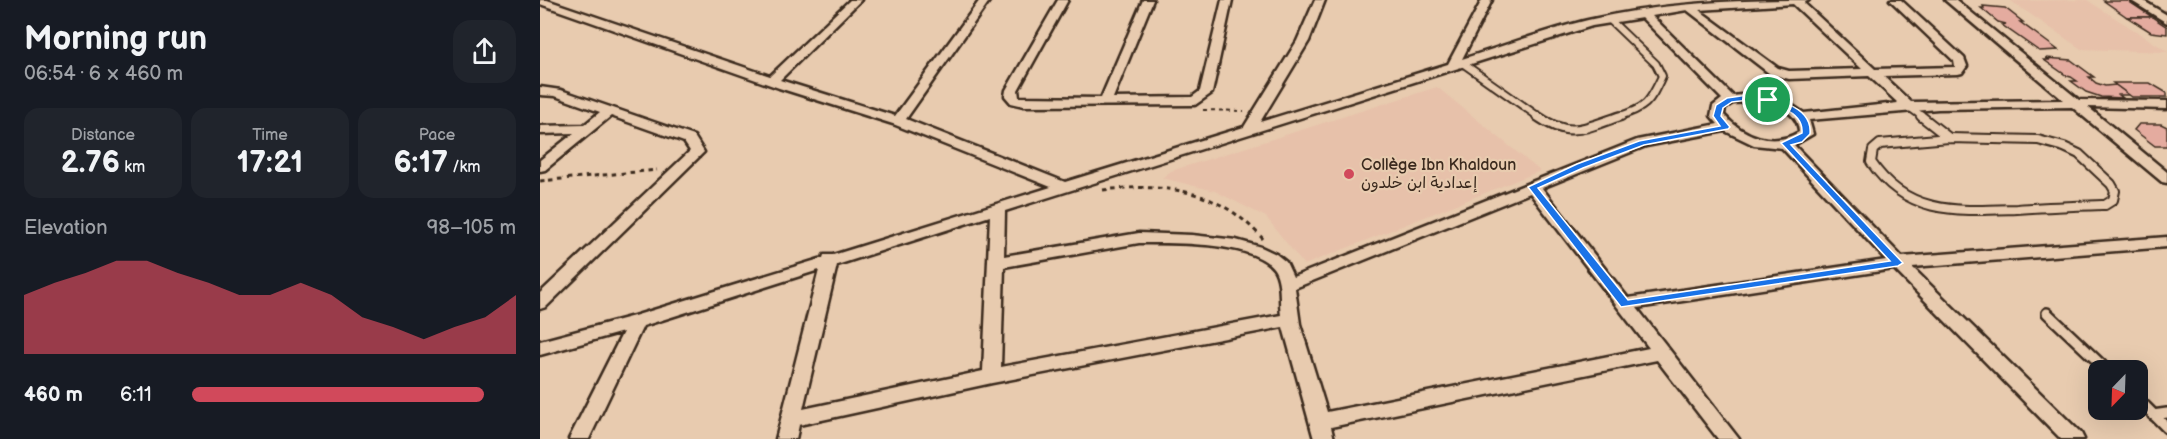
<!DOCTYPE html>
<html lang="en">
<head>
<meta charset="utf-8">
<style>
  :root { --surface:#171b24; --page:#20242c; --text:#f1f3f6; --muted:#9ea1a6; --accent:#d1495b }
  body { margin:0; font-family:"Balsamiq Sans","Playpen Sans Arabic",sans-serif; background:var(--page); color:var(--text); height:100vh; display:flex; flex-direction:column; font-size:22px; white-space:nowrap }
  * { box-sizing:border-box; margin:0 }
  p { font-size:20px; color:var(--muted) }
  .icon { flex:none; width:33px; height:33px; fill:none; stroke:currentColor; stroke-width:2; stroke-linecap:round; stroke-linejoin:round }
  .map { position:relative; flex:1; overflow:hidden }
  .details { display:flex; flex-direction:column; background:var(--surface); width:540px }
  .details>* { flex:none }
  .needle { width:39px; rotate:203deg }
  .fabs { position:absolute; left:1548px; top:360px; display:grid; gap:12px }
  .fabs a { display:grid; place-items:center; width:60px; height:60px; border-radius:12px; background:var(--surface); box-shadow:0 6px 24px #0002; font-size:30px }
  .pin { position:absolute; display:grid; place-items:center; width:51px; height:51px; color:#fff; margin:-26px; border:3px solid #fff; border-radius:50%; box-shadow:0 2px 6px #0007 }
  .round { display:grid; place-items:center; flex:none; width:63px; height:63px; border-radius:18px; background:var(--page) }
  .summary { display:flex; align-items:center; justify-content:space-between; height:102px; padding:0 24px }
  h1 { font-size:33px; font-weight:800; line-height:45px }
  .figures { display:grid; grid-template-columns:repeat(3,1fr); gap:9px; height:102px; padding:6px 24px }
  .figures div { display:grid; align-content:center; border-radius:15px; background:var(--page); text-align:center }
  .figures b { font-size:30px; font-weight:800 }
  .figures small { font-size:16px; font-weight:400 }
  .figures p { font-size:16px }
  .chart { height:168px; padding:12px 24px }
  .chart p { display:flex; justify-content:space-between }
  .chart svg { width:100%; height:108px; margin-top:6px; fill:var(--accent); opacity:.7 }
  ul { padding:0 24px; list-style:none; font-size:20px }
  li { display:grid; grid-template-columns:96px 72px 1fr; align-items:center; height:45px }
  li i { height:15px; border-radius:8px; background:var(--accent) }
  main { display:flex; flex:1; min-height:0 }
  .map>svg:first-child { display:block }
  .built { fill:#e7c1aa }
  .building { fill:#e4ab9f; stroke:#3b2a1e; stroke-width:1.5 }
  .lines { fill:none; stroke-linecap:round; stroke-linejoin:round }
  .lane-far2-casing { stroke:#3b2a1e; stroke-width:10 }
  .lane-far1-casing { stroke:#3b2a1e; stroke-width:12 }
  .lane-casing { stroke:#3b2a1e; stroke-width:14 }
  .street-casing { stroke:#3b2a1e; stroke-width:5 }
  .path-far1 { stroke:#3b2a1e; stroke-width:2; stroke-dasharray:4 4; stroke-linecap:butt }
  .path { stroke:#3b2a1e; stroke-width:3; stroke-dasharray:4.5 4.5; stroke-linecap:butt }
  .lane-far2 { stroke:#e8cbaf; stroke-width:6 }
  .lane-far1 { stroke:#e8cbaf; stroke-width:8 }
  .lane { stroke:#e8cbaf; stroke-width:9 }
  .street { fill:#e8cbaf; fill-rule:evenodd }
  .route { fill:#1a73e8; stroke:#fff; stroke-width:1.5; fill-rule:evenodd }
  .poi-dot { fill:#d1495b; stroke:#e8cbaf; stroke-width:2 }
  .labels { text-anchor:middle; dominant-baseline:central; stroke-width:4.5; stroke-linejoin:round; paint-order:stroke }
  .poi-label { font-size:16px; fill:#3b2a1e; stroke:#e8cbaf; text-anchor:start }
</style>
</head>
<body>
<main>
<section class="details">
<div class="summary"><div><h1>Morning run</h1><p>06:54 · 6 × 460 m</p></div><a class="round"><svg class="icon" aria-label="share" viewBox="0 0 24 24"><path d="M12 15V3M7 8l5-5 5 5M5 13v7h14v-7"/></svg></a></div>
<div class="figures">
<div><p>Distance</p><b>2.76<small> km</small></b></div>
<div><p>Time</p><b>17:21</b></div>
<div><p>Pace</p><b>6:17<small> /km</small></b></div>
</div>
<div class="chart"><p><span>Elevation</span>98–105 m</p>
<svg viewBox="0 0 160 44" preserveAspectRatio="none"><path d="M0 44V20L10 15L20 11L30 6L40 6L50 11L60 15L70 20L80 20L90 15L100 20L110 29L120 33L130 38L140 33L150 29L160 20V44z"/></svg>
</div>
<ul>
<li><b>460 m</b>6:11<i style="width:90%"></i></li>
</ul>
</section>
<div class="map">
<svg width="1627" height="439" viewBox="0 0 1627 439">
  <rect width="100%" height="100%" fill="#e8cbaf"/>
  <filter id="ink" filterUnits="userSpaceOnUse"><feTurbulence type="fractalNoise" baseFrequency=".0167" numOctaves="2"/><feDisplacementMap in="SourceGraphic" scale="12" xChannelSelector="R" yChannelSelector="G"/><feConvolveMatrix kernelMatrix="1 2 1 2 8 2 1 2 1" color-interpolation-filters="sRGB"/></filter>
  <g filter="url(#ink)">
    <g class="built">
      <path d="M1547,0l80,51v1l-86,-3 -70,-48z"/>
      <path d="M897,87l103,84 -236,94 -38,-48 -51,-26 -53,-13 9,-7z"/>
    </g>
    <g class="building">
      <path d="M1564,1h24l24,16h-25z"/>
      <path d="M1443,6l22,2 18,14h-3l38,28 -19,1 -37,-26 4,-1 -8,-2 -17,-14h3z"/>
      <path d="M1587,17h25l15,10v7l-16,-2z"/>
      <path d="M1506,58l25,2 23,17h-5l7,6 9,3 11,-1 13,10h-10l4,3 -22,-1 -15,-5 -15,-11h6l-6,-4 -4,-1 -23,-16h6z"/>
      <path d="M1573,83h37l17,10v4h-35z"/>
      <path d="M1599,124h22l6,3v19h-12l-21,-16z"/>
    </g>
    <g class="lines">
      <g class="lane-far2-casing">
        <g id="lane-far2">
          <path d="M1069,19l47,45 6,12c-13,28 -16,32 -45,41"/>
          <path d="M921,62l78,55"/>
          <path d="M1368,106l15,11"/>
        </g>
      </g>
      <g class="lane-far1-casing">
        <g id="lane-far1">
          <path d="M997,116c34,24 49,11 84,0"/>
          <path d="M1381,116l28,22"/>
          <path d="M1409,138l89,2 26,7 15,7 32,30 4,7 -2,9 -8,5c-29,1 -59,2 -88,4 -58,2 -110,7 -146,-47l2,-12 7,-6z"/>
        </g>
      </g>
      <g class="lane-casing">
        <g id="lane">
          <path d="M1507,313l60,57"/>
          <path d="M1598,399l29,29"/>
          <path d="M1613,415l14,-2"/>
        </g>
      </g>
      <g class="street-casing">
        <g id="street">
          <path d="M0,0h7l223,76 80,-76h11l-81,80 115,36 85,-116h10l-84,119 159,63 179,-55 53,-86 18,-41h10l-16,41 -49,81 188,-58 34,-64h10l-30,59c42,-13 84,-29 126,-39 72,-17 147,-20 221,-20l-5,3 71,66 80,-2 -1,-6 -64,-61h11l63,58 3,8 -5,7 -4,1 -75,2 28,26 152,-2 -118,-100h11l123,100 88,1v8l-79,-2 79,65v11l-5,-1 -90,-75 -134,2 -129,11 4,14 -19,11 108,112 265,-20v10l-255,20 169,166 3,6h-23l-167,-170 -257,39 102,131h-21l-61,-79 -326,67 3,12h-20l-31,-112 -291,56 -193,42 -3,14h-20l43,-169 -176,56 -54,113h-20l54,-107 -83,23v-14l94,-25 189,-58 1,-3h9l218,-68 -158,-63 -114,-36 -239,-84zM1253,4l69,65 -73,2 -11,-3 -79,-58zM1147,10l83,64 19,5 80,-3 29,27 -94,10 -14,-9 -14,-5 -28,-5 -15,2 -81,-80zM1102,18l80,81 -9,7 -2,10 7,8 -81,16 -344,137 -7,-15 -10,-8 -15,-7 -25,-7 -44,-5 -53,-2 -135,23 1,-45 587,-185zM1208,102c20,2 50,5 51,30 -26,16 -56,4 -75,-17l1,-7 8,-5zM1185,131l29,14 28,3 104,112 -258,38 -86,-110 104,-42zM990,193l119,155 -322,64 -27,-88 -5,-36zM450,216l-7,155 -180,38 34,-144zM599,243c32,0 114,-2 135,26 8,12 5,33 7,46l-280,52 3,-100z"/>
          <path d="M518,0h10l-50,90 1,7 82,1 42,-98h10l-40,98 79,-1 8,-6 22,-91h10l-20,93 -17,12 -171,1 -13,-3 -6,-7 1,-6z"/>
          <path d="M1590,0h12l25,15v8z"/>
          <path d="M0,87l21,3 133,46 10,16 -158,155 -6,2v-16l150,-142 -6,-9 -73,-26 -66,54 -5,1v-11l34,-27 -34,1v-8l44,-1 16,-13 -45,-16 -15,-1z"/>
        </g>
      </g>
      <path class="path-far1" d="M663,110l41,1"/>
      <g class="path">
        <path d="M0,181l117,-11"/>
        <path d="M563,190c64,-7 116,-1 160,49"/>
      </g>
      <use href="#lane-far2" class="lane-far2"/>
      <use href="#lane-far1" class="lane-far1"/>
      <use href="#lane" class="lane"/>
      <use href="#street" class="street"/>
    </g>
  </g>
  <path class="route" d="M1208,95c22,3 65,9 62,39l-8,8 -11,3 112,118 -5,3 -277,41 -93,-120 49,-23 62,-23 81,-15 -7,-10 3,-11 11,-7zM1208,100c19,3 56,8 54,33l-21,10 109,118 -262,39 -90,-112 45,-20 61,-23 84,-16 2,-2 -9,-11 2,-8 9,-6z"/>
  <circle class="poi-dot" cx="809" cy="174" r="6"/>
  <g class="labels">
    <g class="poi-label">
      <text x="821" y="165">Collège Ibn Khaldoun<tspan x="821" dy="18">إعدادية ابن خلدون</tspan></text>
    </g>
  </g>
</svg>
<div class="fabs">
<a><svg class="needle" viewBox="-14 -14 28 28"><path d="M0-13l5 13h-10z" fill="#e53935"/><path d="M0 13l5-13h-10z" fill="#9ea1a6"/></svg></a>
</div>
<div class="pin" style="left:1228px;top:100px;background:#1e9e55"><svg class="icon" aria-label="arrive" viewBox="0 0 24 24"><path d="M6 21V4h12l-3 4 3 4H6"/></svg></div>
</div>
</main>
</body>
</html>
